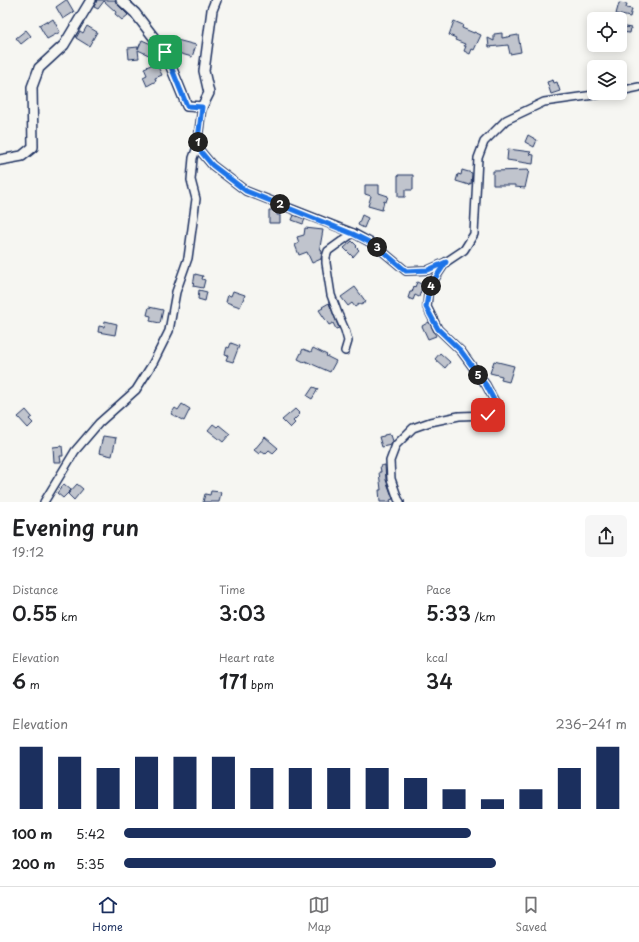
<!DOCTYPE html>
<html lang="en">
<head>
<meta charset="utf-8">
<style>
  :root { --surface:#fff; --page:#f6f6f6; --text:#202124; --muted:#757577; --line:#e0e0e0; --accent:#1b2f5e }
  body { margin:0; font-family:"Playpen Sans",sans-serif; background:var(--page); color:var(--text); height:100vh; display:flex; flex-direction:column; font-size:15px; white-space:nowrap }
  * { box-sizing:border-box; margin:0 }
  p { font-size:13px; color:var(--muted) }
  .icon { flex:none; width:22px; height:22px; fill:none; stroke:currentColor; stroke-width:2; stroke-linecap:round; stroke-linejoin:round }
  .map { position:relative; height:502px; overflow:hidden }
  .details { display:flex; flex-direction:column; background:var(--surface); flex:1 }
  .details>* { flex:none }
  .buttons { position:absolute; left:587px; top:12px; display:grid; gap:8px }
  .buttons a { display:grid; place-items:center; width:40px; height:40px; border-radius:6px; background:var(--surface); box-shadow:0 2px 10px #0003; font-size:20px }
  .pin { position:absolute; display:grid; place-items:center; width:34px; height:34px; color:#fff; margin:-17px; border-radius:8px; box-shadow:0 2px 6px #0006 }
  .km { position:absolute; width:20px; height:20px; margin:-10px; border-radius:50%; background:#222; color:#fff; font-size:11px; line-height:20px; text-align:center }
  .round { display:grid; place-items:center; flex:none; width:42px; height:42px; border-radius:6px; background:var(--page) }
  .summary { display:flex; align-items:center; justify-content:space-between; height:68px; padding:0 12px }
  h1 { font-size:22px; font-weight:600; line-height:30px }
  .figures { display:grid; grid-template-columns:repeat(3,1fr); gap:6px; height:68px; padding:4px 12px }
  .figures div { display:grid; align-content:center }
  .figures b { font-size:20px; font-weight:600 }
  .figures small { font-size:11px; font-weight:400 }
  .figures p { font-size:11px }
  .chart { height:112px; padding:8px 12px }
  .chart p { display:flex; justify-content:space-between }
  .chart svg { width:100%; height:72px; margin-top:4px; stroke:var(--accent); stroke-width:6 }
  ul { padding:0 12px; list-style:none; font-size:13px }
  li { display:grid; grid-template-columns:64px 48px 1fr; align-items:center; height:30px }
  li i { height:10px; border-radius:5px; background:var(--accent) }
  .menu { display:flex; justify-content:space-around; align-items:center; height:56px; border-top:1px solid var(--line); background:var(--surface); font-size:11px; color:var(--muted) }
  .menu a { display:grid; justify-items:center; gap:2px }
  .menu .selected { color:var(--accent) }
  .map>svg:first-child { display:block }
  .building { fill:#c0c4cd; stroke:#1b2f5e }
  .lines { fill:none; stroke-linecap:round; stroke-linejoin:round }
  .minor-casing { stroke:#1b2f5e; stroke-width:10 }
  .tertiary-casing { stroke:#1b2f5e; stroke-width:12 }
  .minor { stroke:#f6f6f2; stroke-width:7 }
  .tertiary { stroke:#f6f6f2; stroke-width:9 }
  .route-casing { stroke:#fff; stroke-width:8 }
  .route { stroke:#1a73e8; stroke-width:5 }
</style>
</head>
<body>
<div class="map">
<svg width="639" height="502" viewBox="0 0 639 502">
  <rect width="100%" height="100%" fill="#f6f6f2"/>
  <filter id="ink" filterUnits="userSpaceOnUse"><feTurbulence type="fractalNoise" baseFrequency=".025" numOctaves="2"/><feDisplacementMap in="SourceGraphic" scale="8" xChannelSelector="R" yChannelSelector="G"/><feConvolveMatrix kernelMatrix="1 2 1 2 8 2 1 2 1" color-interpolation-filters="sRGB"/></filter>
  <g filter="url(#ink)">
    <g class="building">
      <path d="M66,0h1l7,12 -11,7 -7,-12z"/>
      <path d="M97,0h18l2,4 11,11 -6,5 -7,-6 1,-2 -12,-11 -6,8 -4,-2z"/>
      <path d="M619,3l8,1 -1,4 6,1 -2,8 -14,-3z"/>
      <path d="M53,19l7,13 -13,7 -8,-14 7,-4 1,2z"/>
      <path d="M454,21l9,4 -1,3 12,5v-1l7,3 -7,15 -2,-1 -2,5 -6,-3 2,-5h-2l1,-2 -10,-4 1,-2 -7,-3z"/>
      <path d="M87,26l10,6 -8,14 -13,-8 4,-7 3,2z"/>
      <path d="M620,26l11,2 -1,5 -10,-1z"/>
      <path d="M26,30l5,6 -10,8 -5,-6z"/>
      <path d="M502,33v5l16,-3 3,17 -11,2 -2,-9 -19,2 -1,-9 6,3v-7z"/>
      <path d="M142,40l9,4 7,8 -2,4 -3,1 -15,-7 1,8 -10,1 -1,-11 10,-1v2z"/>
      <path d="M177,40l19,5 -4,12 -14,-4 1,-3 -4,-2z"/>
      <path d="M156,63l6,12 -7,3 1,3 -9,5 -4,-9 4,-2 -3,-7z"/>
      <path d="M553,80l1,3 3,-1 3,9 -9,3 -4,-12z"/>
      <path d="M528,135l9,5 -3,7 -9,-5z"/>
      <path d="M508,149l23,3 -2,2 5,1 -1,9 -26,-4z"/>
      <path d="M462,170l10,3 -1,11 -2,-1v2l-13,-4 2,-7 3,1z"/>
      <path d="M529,170l-4,18 -10,-1v-2h-22v-14z"/>
      <path d="M398,175h15v15h-8v7h-7z"/>
      <path d="M365,185h14v8l9,3 -2,6 -2,-1 -2,9 -14,-4 3,-10 -6,-2z"/>
      <path d="M269,210h8v5h3v8h-11z"/>
      <path d="M294,215l11,4 -2,5 -11,-4z"/>
      <path d="M362,215l6,3 -4,10 -6,-3z"/>
      <path d="M305,228l18,2 -3,17 2,5 -1,7 -9,4 -5,-11 -8,3 -4,-10 4,-2 -2,-6 7,-2z"/>
      <path d="M352,241l5,5 -1,1 3,3 -6,7 -9,-9z"/>
      <path d="M195,274l8,2 -1,3 3,1 -2,8 -10,-2z"/>
      <path d="M417,282l6,3 -4,12 -4,-2 -2,5 -5,-2 2,-6h2l2,-6 1,1z"/>
      <path d="M355,287l11,15 -5,3 -2,-1 -4,3 -3,-4 -4,3 -7,-9z"/>
      <path d="M199,290l8,2 -2,9 -7,-2z"/>
      <path d="M233,291l12,4 -5,12 -14,-5 2,-7 3,1z"/>
      <path d="M329,303l10,25 -3,1 -3,-6 -4,2 -10,-15 4,-2 -1,-1z"/>
      <path d="M149,307l14,3 -3,13 -10,-2 1,-5 -4,-1z"/>
      <path d="M105,321l12,3 -2,11 -17,-3 1,-6 5,1z"/>
      <path d="M429,322l7,14 -8,3 -6,-13z"/>
      <path d="M231,343l8,3 -6,16 -7,-2 2,-5 -3,-1 2,-7 2,1z"/>
      <path d="M313,348l14,7 -1,1 10,5 -6,11 -25,-11 -1,1 -6,-3 5,-10 8,3z"/>
      <path d="M440,353l10,9 -5,6 -10,-9z"/>
      <path d="M494,361l20,5 -5,16 -8,-2 1,-4 -12,-3z"/>
      <path d="M313,387l5,2 -6,10 -5,-3z"/>
      <path d="M182,404l8,5 -6,12 -13,-7 4,-6 3,2z"/>
      <path d="M295,409l5,5 -7,7 2,2 -5,5 -8,-8z"/>
      <path d="M26,410l6,7 -3,2 4,4 -5,5 -10,-11z"/>
      <path d="M213,424l4,3 2,-2 11,9 -7,8 -15,-12z"/>
      <path d="M389,434l1,2 1,-1 2,6 -2,4 -9,2 -3,-10 5,-1v-1z"/>
      <path d="M103,436l13,2 -4,18 -13,-3z"/>
      <path d="M265,437l13,11 -5,5 -4,-3 -4,4 -4,-3 -2,3 -5,-4z"/>
      <path d="M62,446l1,10h-3l1,6h-7l-1,-15z"/>
      <path d="M385,465l1,15 7,19 -3,1 1,2h-11l-1,-12h2l-2,-18h2l-1,-6z"/>
      <path d="M64,484l7,6 -8,8 -6,-5z"/>
      <path d="M77,484l6,5 -9,11 -6,-6z"/>
      <path d="M211,491l10,1 -2,10h-16l2,-8 5,1z"/>
    </g>
    <g class="lines">
      <g class="minor-casing">
        <g id="minor">
          <path d="M620,91l19,-4"/>
          <path d="M197,147l15,18 34,26 107,42 22,12 31,26 22,-1 18,-8 18,-12 10,-16 4,-76 6,-16 22,-22 38,-18 64,-9"/>
          <path d="M345,351l3,-10 -3,-11 -7,-16 -7,-19 -5,-32v-6l2,-6 25,-18"/>
          <path d="M44,502l31,-51 24,-28 37,-33 17,-27 16,-32 7,-39 12,-34 8,-59 -5,-19 2,-22 4,-11 5,-40"/>
          <path d="M400,502l-2,-3 -7,-20 -1,-18 6,-16 17,-17 17,-6 29,-6 29,-1 7,-5v-8l-9,-17 -25,-34 -23,-22 -11,-22 1,-12 6,-15 12,-18"/>
        </g>
      </g>
      <g class="tertiary-casing">
        <g id="tertiary">
          <path d="M121,0l14,13 30,39 22,54 15,1 7,-14 -5,-22 8,-61 4,-10"/>
          <path d="M0,160l22,-4 11,-9 -1,-60 7,-19 25,-23 27,-45"/>
        </g>
      </g>
      <use href="#minor" class="minor"/>
      <use href="#tertiary" class="tertiary"/>
    </g>
  </g>
  <g class="lines" filter="url(#ink)">
    <g class="route-casing">
      <path id="route" d="M165,52l22,54 15,1 -5,40 15,18 34,26 107,43 22,11 31,26 22,-1 18,-8 -12,18 -6,15 -2,12 12,22 23,22 25,34 9,17v8l-7,5"/>
    </g>
    <use href="#route" class="route"/>
  </g>
</svg>
<div class="buttons">
<a><svg class="icon" aria-label="locate" viewBox="0 0 24 24"><circle cx="12" cy="12" r="6"/><path d="M12 2v4M12 18v4M2 12h4M18 12h4"/></svg></a>
<a><svg class="icon" aria-label="layers" viewBox="0 0 24 24"><path d="M12 4l9 5-9 5-9-5zM3 14l9 5 9-5"/></svg></a>
</div>
<div class="pin" style="left:165px;top:52px;background:#1e9e55"><svg class="icon" aria-label="arrive" viewBox="0 0 24 24"><path d="M6 21V4h12l-3 4 3 4H6"/></svg></div>
<div class="pin" style="left:488px;top:415px;background:#d93025"><svg class="icon" aria-label="check" viewBox="0 0 24 24"><path d="M5 12l5 5 9-10"/></svg></div>
<b class="km" style="left:198px;top:142px">1</b>
<b class="km" style="left:280px;top:204px">2</b>
<b class="km" style="left:377px;top:247px">3</b>
<b class="km" style="left:431px;top:286px">4</b>
<b class="km" style="left:478px;top:375px">5</b>
</div>
<section class="details">
<div class="summary"><div><h1>Evening run</h1><p>19:12</p></div><a class="round"><svg class="icon" aria-label="share" viewBox="0 0 24 24"><path d="M12 15V3M7 8l5-5 5 5M5 13v7h14v-7"/></svg></a></div>
<div class="figures">
<div><p>Distance</p><b>0.55<small> km</small></b></div>
<div><p>Time</p><b>3:03</b></div>
<div><p>Pace</p><b>5:33<small> /km</small></b></div>
</div>
<div class="figures">
<div><p>Elevation</p><b>6<small> m</small></b></div>
<div><p>Heart rate</p><b>171<small> bpm</small></b></div>
<div><p>kcal</p><b>34</b></div>
</div>
<div class="chart"><p><span>Elevation</span>236–241 m</p>
<svg viewBox="0 0 160 44" preserveAspectRatio="none"><path d="M5 44V6M15 44V12M25 44V19M35 44V12M45 44V12M55 44V12M65 44V19M75 44V19M85 44V19M95 44V19M105 44V25M115 44V32M125 44V38M135 44V32M145 44V19M155 44V6"/></svg>
</div>
<ul>
<li><b>100 m</b>5:42<i style="width:69%"></i></li>
<li><b>200 m</b>5:35<i style="width:74%"></i></li>
</ul>
</section>
<nav class="menu">
<a class="selected"><svg class="icon" aria-label="home" viewBox="0 0 24 24"><path d="M3 11l9-7 9 7M6 9v11h12V9"/></svg>Home</a>
<a><svg class="icon" aria-label="map" viewBox="0 0 24 24"><path d="M3 6l6-2 6 2 6-2v14l-6 2-6-2-6 2zM9 4v14M15 6v14"/></svg>Map</a>
<a><svg class="icon" aria-label="saved" viewBox="0 0 24 24"><path d="M7 4h10v16l-5-4-5 4z"/></svg>Saved</a>
</nav>
</body>
</html>
